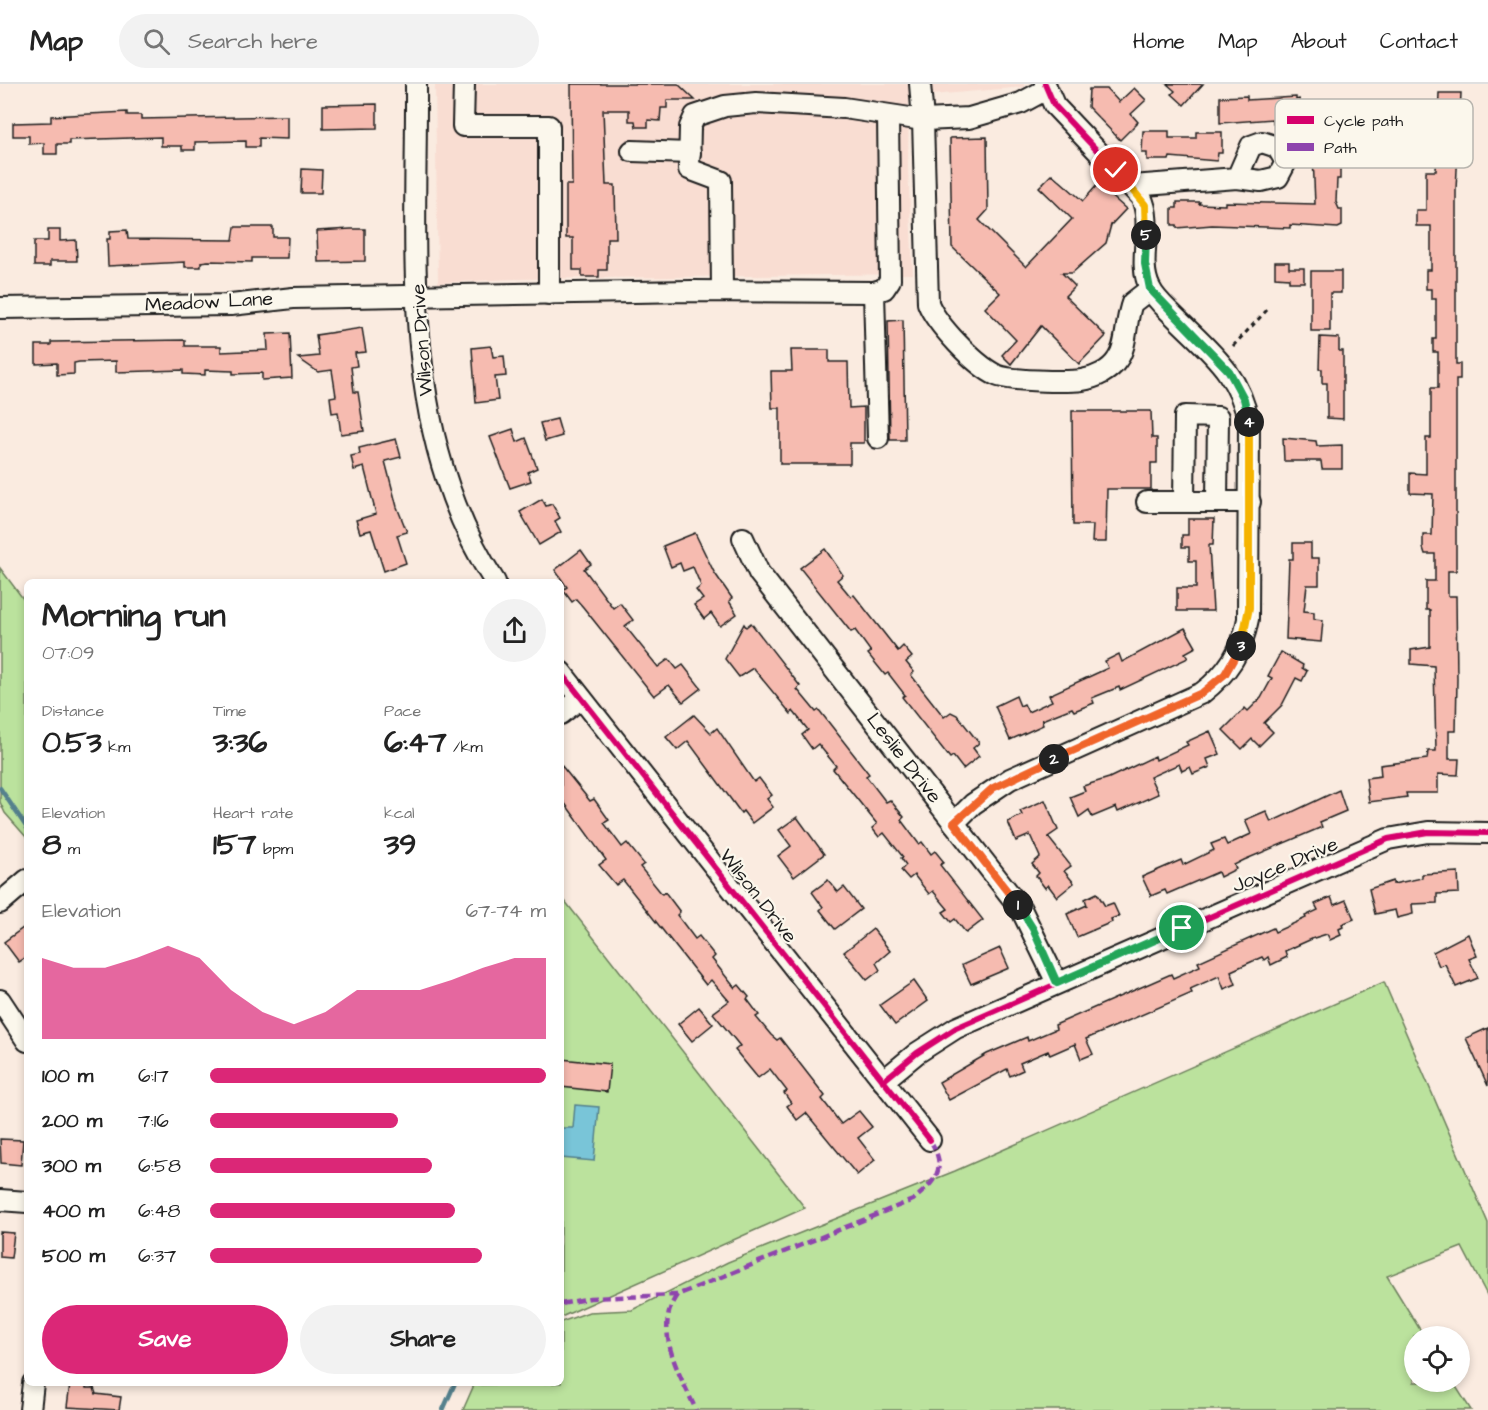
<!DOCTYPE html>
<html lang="en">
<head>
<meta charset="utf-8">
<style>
  :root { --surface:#fff; --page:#f2f2f2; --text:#222; --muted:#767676; --line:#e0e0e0; --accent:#db2777 }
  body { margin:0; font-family:"Architects Daughter",sans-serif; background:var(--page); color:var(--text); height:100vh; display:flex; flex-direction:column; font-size:22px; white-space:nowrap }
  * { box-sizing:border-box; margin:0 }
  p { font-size:20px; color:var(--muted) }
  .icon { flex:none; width:33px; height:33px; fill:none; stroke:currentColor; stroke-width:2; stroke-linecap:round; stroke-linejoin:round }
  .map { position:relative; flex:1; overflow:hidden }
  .panel { position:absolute; left:24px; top:495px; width:540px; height:807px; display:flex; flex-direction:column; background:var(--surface); border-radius:9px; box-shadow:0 3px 9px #0003 }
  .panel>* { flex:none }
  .controls { position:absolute; left:1404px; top:1242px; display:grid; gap:12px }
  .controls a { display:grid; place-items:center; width:66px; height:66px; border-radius:50%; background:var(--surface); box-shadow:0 3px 9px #0003; font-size:30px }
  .pin { position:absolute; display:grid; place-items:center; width:51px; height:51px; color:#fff; margin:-26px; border:3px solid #fff; border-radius:50%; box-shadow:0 2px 6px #0007 }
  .km { position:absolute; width:30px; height:30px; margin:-15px; border-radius:50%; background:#222; color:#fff; font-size:16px; line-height:30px; text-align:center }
  .round { display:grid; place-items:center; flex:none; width:63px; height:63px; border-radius:32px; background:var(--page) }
  .head { display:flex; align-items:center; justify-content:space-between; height:102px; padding:0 18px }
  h1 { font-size:33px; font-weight:800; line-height:45px }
  .metrics { display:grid; grid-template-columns:repeat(3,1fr); gap:9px; height:102px; padding:6px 18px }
  .metrics div { display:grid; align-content:center }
  .metrics b { font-size:30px; font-weight:800 }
  .metrics small { font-size:16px; font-weight:400 }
  .metrics p { font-size:16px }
  .chart { height:168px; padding:12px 18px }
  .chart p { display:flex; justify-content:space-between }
  .chart svg { width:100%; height:108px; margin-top:6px; fill:var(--accent); opacity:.7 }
  .action { display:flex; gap:12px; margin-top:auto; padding:12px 18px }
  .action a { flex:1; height:69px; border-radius:36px; background:var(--accent); color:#fff; font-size:24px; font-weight:800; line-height:69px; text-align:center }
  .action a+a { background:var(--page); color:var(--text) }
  ul { padding:0 18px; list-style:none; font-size:20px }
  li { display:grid; grid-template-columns:96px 72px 1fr; align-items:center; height:45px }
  li i { height:15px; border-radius:8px; background:var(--accent) }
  header { display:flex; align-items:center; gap:36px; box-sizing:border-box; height:84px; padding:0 30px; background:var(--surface); border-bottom:2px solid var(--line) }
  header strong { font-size:28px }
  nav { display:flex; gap:33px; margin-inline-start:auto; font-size:21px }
  .search { width:420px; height:54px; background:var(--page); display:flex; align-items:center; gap:15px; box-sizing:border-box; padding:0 21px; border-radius:33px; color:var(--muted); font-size:22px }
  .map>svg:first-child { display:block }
  .built { fill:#f9ddd2 }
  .green { fill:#bbe29d; stroke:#6c7f5c; stroke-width:1.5 }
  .water { fill:#79c5d8; stroke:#54818d; stroke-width:1.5 }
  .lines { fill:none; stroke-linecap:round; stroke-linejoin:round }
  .stream { stroke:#54818d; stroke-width:4.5 }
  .building { fill:#f6bbb0; stroke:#1c1c1c; stroke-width:1.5 }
  .minor-casing { stroke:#1c1c1c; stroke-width:24 }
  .path { stroke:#1c1c1c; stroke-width:3; stroke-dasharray:4.5 4.5; stroke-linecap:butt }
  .minor { stroke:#fbf7ec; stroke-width:20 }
  .quiet { stroke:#8e44ad; stroke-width:4.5; stroke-dasharray:9 4.5; stroke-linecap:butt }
  .cycleway-casing { stroke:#fbf7ec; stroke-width:10 }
  .cycleway { stroke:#d6006c; stroke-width:6 }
  .split-1-casing { stroke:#fff; stroke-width:12 }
  .split-2-casing { stroke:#fff; stroke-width:12 }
  .split-3-casing { stroke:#fff; stroke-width:12 }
  .split-4-casing { stroke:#fff; stroke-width:12 }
  .split-5-casing { stroke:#fff; stroke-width:12 }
  .split-6-casing { stroke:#fff; stroke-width:12 }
  .split-1 { stroke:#22a559; stroke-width:8 }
  .split-2 { stroke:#f0652b; stroke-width:8 }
  .split-3 { stroke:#f0652b; stroke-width:8 }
  .split-4 { stroke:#f5b400; stroke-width:8 }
  .split-5 { stroke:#22a559; stroke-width:8 }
  .split-6 { stroke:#f5b400; stroke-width:8 }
  .labels { text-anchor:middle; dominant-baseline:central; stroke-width:4.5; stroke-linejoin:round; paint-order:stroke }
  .street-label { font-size:20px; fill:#1c1c1c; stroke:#fbf7ec }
  .key { fill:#fbf7ec; stroke:#b8b5ae; stroke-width:1.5 }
  .key-label { font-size:16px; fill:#1c1c1c }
</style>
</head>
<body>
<header>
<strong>Map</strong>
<div class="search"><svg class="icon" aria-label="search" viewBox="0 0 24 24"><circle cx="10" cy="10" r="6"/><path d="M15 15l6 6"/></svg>Search here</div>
<nav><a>Home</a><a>Map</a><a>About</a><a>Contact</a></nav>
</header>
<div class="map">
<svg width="1488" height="1326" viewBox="0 0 1488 1326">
  <rect width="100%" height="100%" fill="#faebe0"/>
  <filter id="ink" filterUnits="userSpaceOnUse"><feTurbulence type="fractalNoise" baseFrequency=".0167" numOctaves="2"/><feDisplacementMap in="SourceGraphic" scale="12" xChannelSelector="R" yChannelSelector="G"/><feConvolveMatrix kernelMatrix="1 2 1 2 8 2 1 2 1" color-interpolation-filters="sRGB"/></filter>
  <g filter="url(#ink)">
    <path class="built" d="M435,0h589v3l-115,10 -1,70 5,107 -400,5 -75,4z"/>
    <g class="green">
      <path d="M0,484l27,36v234l-22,-25 -5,-11z"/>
      <path d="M561,812l244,312 -244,109z"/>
      <path d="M1384,898l104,241v74l-26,-50 -75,29 37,60h-10v46h39l18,28h-1008l11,-25 87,-2v-61l28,-10 43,-2 96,-48 227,-91z"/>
    </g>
    <path class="water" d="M575,1021l24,2 -5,54 -33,-3v-30h12z"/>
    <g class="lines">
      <g class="stream">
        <path d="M0,704l27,40"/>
        <path d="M443,1326l12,-27"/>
      </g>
    </g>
    <g class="building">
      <path d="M571,0h107l17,16h-28v8h-6l-1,13 -12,-1v7h-12l-1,-6h-6v-11h-26l3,75h9l1,53h-9v32h-8v7h-17v-7h-9v-32h-7v-53h6z"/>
      <path d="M1167,0h36l-19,21 -12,-11 3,-3z"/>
      <path d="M1134,4l12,12 -15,14 7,8 -18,18 -32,-33 1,-18h18l12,13z"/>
      <path d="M1439,9h22l-5,96v175h4v16h-4v191h-8v25h8l1,83 -1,52h-7v28h10l-1,16 -20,-1v19h-32l1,4 -38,5 -3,-24 15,-2 -1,-11 47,-6 1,-8h8l-2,-85 -23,-2v-14l19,-3v-37h-4v-29h9v-27h-10l-2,-6v-13h9l1,-41 -23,-1v-20l16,1v-36h5v-50h7v-36h-5v-13h3v-40h-5v-10h-5v-19h5v-44h-15v-16h10v-39h10z"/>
      <path d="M1247,12v4l49,-3v3l3,-1 1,5h36v4h4v22l-4,1 1,13v12h3v23h-3l-1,23 3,7h3v17l-4,2 -48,-3v3l-78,-3 -35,3v-3h-5v-17h5v-6h23l-1,2 26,1v-3l90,2 -2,-48h3v-25h-3v-9l-40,1v-4l-53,4v-26z"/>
      <path d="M377,20v24l-54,1v-24z"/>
      <path d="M127,28v3h14v4l146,-3v23l-28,-1v9h-13v-6l-51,1v8h-13v-4h-21v-9l-92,3v4h-12v10h-13v-11l-15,1v-8h-16v-13l38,-1v-6z"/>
      <path d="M1143,47h26v7h27v-6h26v21h-4l-1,8 -47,-4 -1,3h-22v-7h-5z"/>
      <path d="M987,53l1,73 -9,10 47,47 46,-48 -33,-32 13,-13 31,27 15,-17 28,25 -15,16 -5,18 -34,30h-10l13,13 -10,10 41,40 -27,28 -38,-38 -30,38 -9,-9 14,-15 -31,-32 15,-15 -48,-46 -2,-109z"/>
      <path d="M302,85l20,1 -1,23h-20z"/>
      <path d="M235,143h38v10h15l-1,21h-35v4l-44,-1 -7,1v5h-16v-5l-77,4 -1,-27h3v-8l17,-1 1,9 105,1z"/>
      <path d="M351,145h14v32l-47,1 -1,-31z"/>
      <path d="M48,146h12v11l16,-1 1,21h-27v5h-16v-25h14z"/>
      <path d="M1275,178h14v6h15v14h-15v-4l-14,-1z"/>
      <path d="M1311,187h30v22h-11v38h-19z"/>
      <path d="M903,236l2,120h-15l-2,-119z"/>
      <path d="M362,244l4,24 -11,1 2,13 -6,1 3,25h4l6,39 -23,3 -3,-22 -6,1 -2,-16 6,-1 -4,-26 -14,2 -20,-14 21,-2 -3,-21z"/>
      <path d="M290,249l2,45 -30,2v-7l-29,1v-3l-28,-1v5l-22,-1v-4l-67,2v-11l-37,1 -5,1v11l-17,1v-12l-21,1v-19h15v-3l134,-2v6h36v6l47,-2 -1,-16z"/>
      <path d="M1320,253l19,1v13h4v68l-16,-1v-35h-5v-14h-3z"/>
      <path d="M491,262l2,11 11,-1 2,20 -11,1 3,23 -22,3 -4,-55z"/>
      <path d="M791,266h38v12h19l1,46 15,-1v36h-14v21h-70v-56h-8l-1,-37h21z"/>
      <path d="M1072,327h79l1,27h5v25h-6v26h-44l-1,53h-14l1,-17h-20z"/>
      <path d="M557,335l5,17 -17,5 -5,-18z"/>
      <path d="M513,345l4,13 9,-4 11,30 -9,4 3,9 -21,7 -20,-51z"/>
      <path d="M1283,354l33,3 1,5 25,-1v24h-20l-1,-8h-37z"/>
      <path d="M396,355l5,18 -16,4 12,46 10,25 -10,3 9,28 -22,8 -13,-41 -11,3 -4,-13 20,-6 -12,-47 -10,3 -3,-14 9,-2 -1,-6z"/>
      <path d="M542,415l4,7 6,-2 8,14 -5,3 6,11 -22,13 -19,-33z"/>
      <path d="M1188,435h26l-1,26h-4l4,66h-36v-23h19v-27h-7v-14h-7v-12h6z"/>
      <path d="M695,449l19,39 18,26 -3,3 8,13 -17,12 -9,-13 -7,6 -10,-14 9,-6 -7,-9 5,-4 -8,-19 -10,4 -3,-8 -9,4 -8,-21z"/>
      <path d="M1293,459h18v15h8v27h-12l-3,26 10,1v7l9,1 -2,22 -35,-3 3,-80h4z"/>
      <path d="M825,465l18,26 -6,5 14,17 3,-2 44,56 5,-5 9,11 -6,5 8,10 -3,3 33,42 7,-5 6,3 22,28 -6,5 6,8 -16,13 -10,-13 -3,2 -48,-61 3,-2 -17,-22 -3,2 -17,-21 3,-2 -16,-22 -4,2 -51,-64z"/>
      <path d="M581,466l10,14 -7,5 29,39 7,-5 13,17 -8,6 33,41 11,-8 8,10 6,-4 18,23 -18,14 -14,-17 -15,11 -71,-89 -7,-8 -4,3 -9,-12 4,-3 -12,-17z"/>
      <path d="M751,539l49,63 -3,3 19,23 3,-2 50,64 -3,2 20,26 4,-2 14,17 -3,3 18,24 3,-2 9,12 4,-3 9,11 -4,3 43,55 -17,13 -11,-14 -4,3 -8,-10 5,-3 -15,-18 -4,3 -15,-19 -5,4 -8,-9 5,-5 -5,-7 2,-1 -19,-24 -5,4 -7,-9 5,-4 -44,-55 3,-3 -18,-22 -6,5 -10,-14 6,-5 -15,-19 -2,3 -38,-46 -14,9 -14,-18 19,-35 2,3z"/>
      <path d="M1185,544l11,19 -11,6 3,4 -2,2 -66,31 -1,-3 -27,11 2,5 -20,8 -2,-3 -30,12 1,5 -33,15 -15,-34 21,-10 4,10 4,-2 4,8 24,-11 -3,-6 59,-27 -3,-7 14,-7 3,8z"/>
      <path d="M1281,568l22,13 -1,3 5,3 -5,10 -6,-3 -14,27 -18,18 9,9 -14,14 -7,-7 -10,10 -19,-19 22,-22 3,3 13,-13 11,-20 -4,-2z"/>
      <path d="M694,631l17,18 6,-5 37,54 5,-4 13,17 -5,4 6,8 -21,16 -9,-12 -2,2 -53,-72 -11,9 -11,-13z"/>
      <path d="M1210,647l10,23 -13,5 3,8 -17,7 -3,-7 -8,4 -3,-7 -29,13 8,17 -40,18 -2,-5 -24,10 -3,-7 -10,7 -9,-20 15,-6 -2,-5 26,-8 46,-22 1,4 32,-15 -2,-3z"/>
      <path d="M561,681l29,36 4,-2 15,21 -5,3 18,24 5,-4 17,21 -4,3 22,27 3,-2 15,20 -3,3 18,24 4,-3 16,20 -3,3 23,29 4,-3 10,12 -2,2 12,16 -3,2 15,18 6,5 3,-2 45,58 -3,3 19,25 18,-13 13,16 -14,11 17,22 -18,15 -51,-62 -9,7 -10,-14 4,-3 -7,-10 3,-2 -17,-22 -12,9 -23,-28 5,-4 -27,-33 16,-12 -18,-21 -5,5 -83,-105 -7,5 -17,-20 7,-5 -45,-62z"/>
      <path d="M1339,706l7,21 -26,11 2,5 -78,33 -10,5 2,4 -16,8 -2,-5 -51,22 -2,-4 -14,6 -9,-19 39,-17 2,5 31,-15 -3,-6 13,-5 3,6 24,-11 -6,-14 21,-9 5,11z"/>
      <path d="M1045,716l13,30 -10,7 23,29 -7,5 10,12 -17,14 -9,-12 -3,3 -9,-12 3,-3 -7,-9 8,-7 -10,-22 -14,6 -8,-19 14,-7 -2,-4z"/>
      <path d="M797,733l27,37 -30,23 -16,-21 13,-10 -12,-16z"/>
      <path d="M1458,788l1,21 -22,1v9l-25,1 1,10 -16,4 -2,-8 -20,4 -6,-25 24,-8v3l29,-6v-4z"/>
      <path d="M828,796l10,12 6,-5 17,22 -26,20 -15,-19 3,-3 -11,-15z"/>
      <path d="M1097,809l8,13 8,-3 6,13 -8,3 1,3 -35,15 -10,-23 20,-9 -2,-6z"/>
      <path d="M1331,813l3,8 12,-5 8,19 -12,5 1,3 -4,2 2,6 -11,5 -3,-6 -13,4 -29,13 2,6 -16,8 -3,-8 -4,3 -2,-3 -31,14 5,13 -12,5 -5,-13 -29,13 2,4 -106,46 7,15 -12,5 -6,-15 -25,11 -2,-4 -28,12 3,7 -13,6 -3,-7 -58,31 -10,-18 48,-28 40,-17 1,4 28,-12 -1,-4 116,-51 2,4 27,-12 -2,-4 75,-34 2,4 31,-14 -1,-2 13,-6 -3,-6z"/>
      <path d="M27,841v32l-8,5 -15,-20z"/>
      <path d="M873,845l17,22 -14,12 4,7 -13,10 -23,-28z"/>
      <path d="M1468,850l9,22 -8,3 9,19 -22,9 -11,-23 -6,2 -6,-14z"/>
      <path d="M1000,864l9,20 -38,16 -9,-19z"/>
      <path d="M914,897l14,20 -33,24 -15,-20z"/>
      <path d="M699,923l14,17 -21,17 -14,-17z"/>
      <path d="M1488,944v58l-22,-48z"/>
      <path d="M561,975l49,5 -3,28 -46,-5z"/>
      <path d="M0,1055l23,1 -2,25 -20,-2z"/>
      <path d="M0,1148l14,1 -3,25 -11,-1z"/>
      <path d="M70,1299h16v5h8l2,6 25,3 -2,13 -52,-3z"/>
    </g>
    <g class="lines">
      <g class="minor-casing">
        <g id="minor">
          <path d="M416,0c1,170 -18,349 79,498"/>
          <path d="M464,0l-1,42h86v168"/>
          <path d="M920,0l3,36 5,183c8,21 47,62 68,72 12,6 71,7 86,5 13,-2 28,-9 35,-20 11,-15 8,-39 15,-57l18,-14"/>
          <path d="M632,67l58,2"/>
          <path d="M1132,102l105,-8 24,3 17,-4 8,-15 -9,-15 -15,-5 -11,4 -14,32"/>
          <path d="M722,207l-1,-110 -32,-12 1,-42 5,-11 30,-10 31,-3 88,5 79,12 46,-2 52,-15 24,-13"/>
          <path d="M874,208l4,146"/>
          <path d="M0,224l231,-3 62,-7 399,-7 182,1 10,-3 6,-9 -2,-164"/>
          <path d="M1147,418h103"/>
          <path d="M1184,418l1,-86 33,1 -1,84"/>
          <path d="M743,454l16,35 262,336 36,74"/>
          <path d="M561,588l369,468"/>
          <path d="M561,630l20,-16"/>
          <path d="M954,739l19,-19 37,-25 192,-86c26,-20 40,-42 46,-74l1,-195c-10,-52 -39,-72 -75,-108 -8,-8 -19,-17 -24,-28 -14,-28 5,-63 -9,-91l-87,-92 -9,-21"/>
          <path d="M0,819l27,-23"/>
          <path d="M0,916l27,41"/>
          <path d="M883,997l34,-28 39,-25 432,-189 40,-7 60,1"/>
          <path d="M0,1116l27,2"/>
          <path d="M30,1326l3,-27"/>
        </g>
      </g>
      <path class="path" d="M1233,262l35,-37"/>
      <use href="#minor" class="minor"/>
      <g class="quiet">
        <path d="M677,1211c-25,36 4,81 19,115"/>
        <path d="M561,1220l29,-6 87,-3 236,-95c23,-19 35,-31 17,-60"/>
      </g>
      <g class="cycleway-casing">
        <g id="cycleway">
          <path d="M561,588l369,468"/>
          <path d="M954,739l19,-19 37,-25 192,-86c26,-20 40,-42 46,-74l1,-195c-10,-52 -39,-72 -75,-108 -8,-8 -19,-17 -24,-28 -14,-28 5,-63 -9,-91l-87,-92 -9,-21"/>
          <path d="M883,997l34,-28 39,-25 432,-189 40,-7 60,1"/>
        </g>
      </g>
      <use href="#cycleway" class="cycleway"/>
    </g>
  </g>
  <g class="lines" filter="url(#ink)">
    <g class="split-1-casing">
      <path id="split-1" d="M1018,821l15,24 24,54 125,-55"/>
    </g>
    <g class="split-2-casing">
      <path id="split-2" d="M1018,821l-64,-82 39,-35 61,-29"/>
    </g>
    <g class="split-3-casing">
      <path id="split-3" d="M1054,675l148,-66 23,-19 16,-28"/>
    </g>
    <g class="split-4-casing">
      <path id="split-4" d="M1241,562l8,-38v-186"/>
    </g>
    <g class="split-5-casing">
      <path id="split-5" d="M1146,151l-1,29 5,25 79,82 15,28 5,23"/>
    </g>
    <g class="split-6-casing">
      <path id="split-6" d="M1116,86l29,35 1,30"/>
    </g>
    <use href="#split-1" class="split-1"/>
    <use href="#split-2" class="split-2"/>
    <use href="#split-3" class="split-3"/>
    <use href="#split-4" class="split-4"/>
    <use href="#split-5" class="split-5"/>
    <use href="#split-6" class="split-6"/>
  </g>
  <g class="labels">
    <g class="street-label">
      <text transform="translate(209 218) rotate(-3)">Meadow Lane</text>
      <text transform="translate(422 256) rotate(-94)">Wilson Drive</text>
      <text transform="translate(904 674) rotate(52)">Leslie Drive</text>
      <text transform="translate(1285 781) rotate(-23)">Joyce Drive</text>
      <text transform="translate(758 812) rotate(52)">Wilson Drive</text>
    </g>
  </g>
  <rect x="1275" y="15" width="198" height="69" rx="9" class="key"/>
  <rect x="1287" y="32" width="27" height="8" fill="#d6006c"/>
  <rect x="1287" y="59" width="27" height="8" fill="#8e44ad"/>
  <g class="key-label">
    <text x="1324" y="42">Cycle path</text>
    <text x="1324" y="69">Path</text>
  </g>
</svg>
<div class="controls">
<a><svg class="icon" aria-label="locate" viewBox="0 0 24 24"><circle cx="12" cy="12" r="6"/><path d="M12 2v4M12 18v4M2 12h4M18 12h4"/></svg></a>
</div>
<div class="pin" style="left:1182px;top:844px;background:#1e9e55"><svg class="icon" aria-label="arrive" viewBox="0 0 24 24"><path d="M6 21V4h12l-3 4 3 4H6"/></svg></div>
<div class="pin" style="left:1116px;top:86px;background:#d93025"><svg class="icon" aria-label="check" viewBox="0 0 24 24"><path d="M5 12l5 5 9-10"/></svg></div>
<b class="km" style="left:1018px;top:821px">1</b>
<b class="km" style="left:1054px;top:675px">2</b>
<b class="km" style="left:1241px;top:562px">3</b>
<b class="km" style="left:1249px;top:338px">4</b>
<b class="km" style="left:1146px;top:151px">5</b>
<section class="panel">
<div class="head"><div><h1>Morning run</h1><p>07:09</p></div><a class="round"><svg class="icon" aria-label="share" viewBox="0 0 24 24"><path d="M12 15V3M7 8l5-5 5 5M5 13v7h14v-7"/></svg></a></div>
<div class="metrics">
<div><p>Distance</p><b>0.53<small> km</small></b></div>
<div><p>Time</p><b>3:36</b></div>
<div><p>Pace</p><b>6:47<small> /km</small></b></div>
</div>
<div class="metrics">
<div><p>Elevation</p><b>8<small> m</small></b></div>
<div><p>Heart rate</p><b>157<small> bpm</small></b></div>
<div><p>kcal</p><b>39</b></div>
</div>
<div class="chart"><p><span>Elevation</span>67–74 m</p>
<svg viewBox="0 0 160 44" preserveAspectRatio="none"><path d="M0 44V11L10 15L20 15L30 11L40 6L50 11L60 24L70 33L80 38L90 33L100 24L110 24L120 24L130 20L140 15L150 11L160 11V44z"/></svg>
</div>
<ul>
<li><b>100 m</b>6:17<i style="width:100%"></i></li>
<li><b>200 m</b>7:16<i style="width:56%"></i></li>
<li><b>300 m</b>6:58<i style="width:66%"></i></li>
<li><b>400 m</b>6:48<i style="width:73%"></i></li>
<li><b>500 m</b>6:37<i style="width:81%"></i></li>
</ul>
<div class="action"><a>Save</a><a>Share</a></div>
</section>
</div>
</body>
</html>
